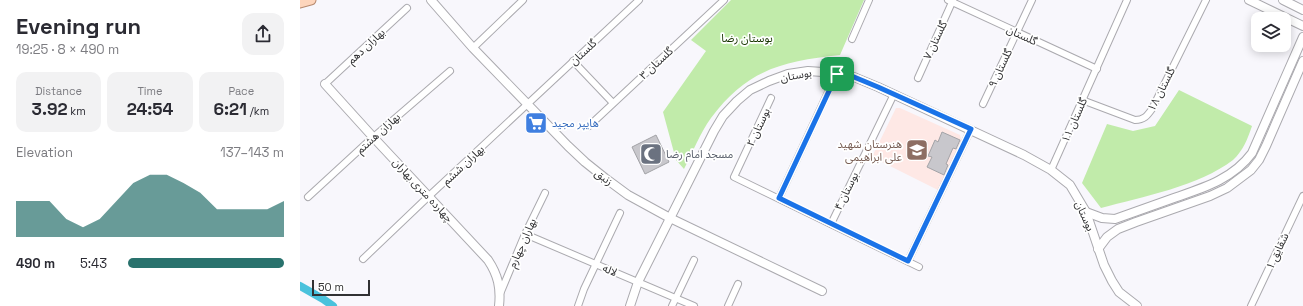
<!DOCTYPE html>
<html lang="en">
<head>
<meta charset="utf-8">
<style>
  :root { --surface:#fff; --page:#f2f2f3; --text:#2b2b33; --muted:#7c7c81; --accent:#29726d }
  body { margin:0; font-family:"Space Grotesk","Noto Sans Arabic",sans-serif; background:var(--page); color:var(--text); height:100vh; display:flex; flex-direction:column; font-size:15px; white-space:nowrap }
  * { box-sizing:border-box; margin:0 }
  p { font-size:13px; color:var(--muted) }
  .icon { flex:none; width:22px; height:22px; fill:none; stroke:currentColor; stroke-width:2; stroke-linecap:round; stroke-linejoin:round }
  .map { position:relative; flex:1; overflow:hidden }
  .drawer { display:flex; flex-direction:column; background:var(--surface); width:300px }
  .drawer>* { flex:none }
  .tools { position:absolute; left:951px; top:12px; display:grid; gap:8px }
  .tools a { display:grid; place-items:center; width:40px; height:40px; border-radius:8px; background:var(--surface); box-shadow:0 2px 10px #0003; font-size:20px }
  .scale { position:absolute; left:12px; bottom:10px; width:58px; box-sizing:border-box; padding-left:4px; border:2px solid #313133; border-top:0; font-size:11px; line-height:14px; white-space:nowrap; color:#313133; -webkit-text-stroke:3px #fff; paint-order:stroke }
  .pin { position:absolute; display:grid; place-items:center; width:34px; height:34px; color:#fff; margin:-17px; border-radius:8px; box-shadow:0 2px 6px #0006 }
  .round { display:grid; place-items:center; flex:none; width:42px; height:42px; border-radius:12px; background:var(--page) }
  .overview { display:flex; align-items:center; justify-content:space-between; height:68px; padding:0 16px }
  h1 { font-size:22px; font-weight:600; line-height:30px }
  .figures { display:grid; grid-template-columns:repeat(3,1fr); gap:6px; height:68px; padding:4px 16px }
  .figures div { display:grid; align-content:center; border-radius:10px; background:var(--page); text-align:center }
  .figures b { font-size:17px; font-weight:600 }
  .figures small { font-size:11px; font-weight:400 }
  .figures p { font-size:11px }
  .chart { height:112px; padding:8px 16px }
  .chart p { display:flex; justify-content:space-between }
  .chart svg { width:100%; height:72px; margin-top:4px; fill:var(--accent); opacity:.7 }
  ul { padding:0 16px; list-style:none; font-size:13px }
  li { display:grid; grid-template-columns:64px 48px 1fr; align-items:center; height:30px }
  li i { height:10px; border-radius:5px; background:var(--accent) }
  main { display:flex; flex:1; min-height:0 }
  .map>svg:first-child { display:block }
  .education { fill:#fee8e5 }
  .green { fill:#c1ebaa }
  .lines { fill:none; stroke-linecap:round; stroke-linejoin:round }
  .canal { stroke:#4ac2dc; stroke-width:8 }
  .building { fill:#c8c7cc; stroke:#a3a3a7 }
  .street-casing { stroke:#abaaaf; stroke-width:8 }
  .secondary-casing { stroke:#abaaaf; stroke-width:10 }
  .primary-casing { stroke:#b5896f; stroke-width:11 }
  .street { stroke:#fff; stroke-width:6 }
  .secondary { stroke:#fff; stroke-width:8 }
  .primary { stroke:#fdd5bc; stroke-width:9 }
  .route-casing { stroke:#fff; stroke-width:8 }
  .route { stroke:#1a73e8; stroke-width:5 }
  .labels { text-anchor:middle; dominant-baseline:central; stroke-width:3.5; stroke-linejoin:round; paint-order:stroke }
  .street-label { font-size:11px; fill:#313133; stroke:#fff }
  .park-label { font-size:11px; fill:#183501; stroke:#fff }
  .shop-label { font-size:11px; fill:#366cbe; stroke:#fff; text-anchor:start }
  .education-label { font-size:11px; fill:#785e54; stroke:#fff; text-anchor:end }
  .worship-label { font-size:11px; fill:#5b616d; stroke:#fff; text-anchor:start }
</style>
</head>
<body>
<main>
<section class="drawer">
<div class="overview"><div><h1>Evening run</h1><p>19:25 · 8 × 490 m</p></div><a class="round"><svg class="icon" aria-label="share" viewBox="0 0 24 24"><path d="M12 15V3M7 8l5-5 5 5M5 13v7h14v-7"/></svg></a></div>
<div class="figures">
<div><p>Distance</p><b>3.92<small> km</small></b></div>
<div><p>Time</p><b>24:54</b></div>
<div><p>Pace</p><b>6:21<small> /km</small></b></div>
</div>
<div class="chart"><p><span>Elevation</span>137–143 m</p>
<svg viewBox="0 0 160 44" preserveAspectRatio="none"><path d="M0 44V22L10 22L20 22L30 33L40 38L50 33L60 22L70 11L80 6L90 6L100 11L110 17L120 27L130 27L140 27L150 27L160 22V44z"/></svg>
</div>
<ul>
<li><b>490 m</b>5:43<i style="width:100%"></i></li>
</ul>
</section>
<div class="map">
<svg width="1003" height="306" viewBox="0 0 1003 306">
  <rect width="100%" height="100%" fill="#f8f7fc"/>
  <path class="education" d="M596,108h4l60,27 2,8 -24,47 -66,-33z"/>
  <g class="green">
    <path d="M431,0h133l-24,55c-56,6 -93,14 -129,63 -11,15 -18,34 -27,51l-8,-9 -13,-48 43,-61 -15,-11z"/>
    <path d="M879,90l73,36c-4,12 -9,25 -19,34 -34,26 -91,37 -132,48l-19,-25 25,-59 26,7 22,-5z"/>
  </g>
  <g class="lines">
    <path class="canal" d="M0,286l23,13 10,7"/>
  </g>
  <g class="building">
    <path d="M642,132l18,8 -4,9 -3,-1 -7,16 2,1 -4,10 -17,-8 5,-10 -4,-1 7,-16 3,2z"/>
    <path d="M356,135l13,27 -24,12 -13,-27z"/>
  </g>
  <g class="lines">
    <g class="street-casing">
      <g id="street">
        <path d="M648,0l149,69"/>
        <path d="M552,39l17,-39"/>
        <path d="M173,48l50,-48"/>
        <path d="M273,61l40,42"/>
        <path d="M618,78l35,-78"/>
        <path d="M25,84l82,-76"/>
        <path d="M471,98l-37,79 185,90"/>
        <path d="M782,100l53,20c9,0 12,-4 17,-11l54,-109"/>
        <path d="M683,104l49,-104"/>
        <path d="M289,126l135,-126"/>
        <path d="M751,170l76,-170"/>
        <path d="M8,197l62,-57 80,-69"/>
        <path d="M479,198l58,-125"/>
        <path d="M531,224l63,-130"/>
        <path d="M225,234l169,72"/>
        <path d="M63,259l66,-63 210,-196"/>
        <path d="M608,261l63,-132"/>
        <path d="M200,294l25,-60 20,-41"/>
        <path d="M278,306l6,-17 36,-76"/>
        <path d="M372,306l22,-46"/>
        <path d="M428,306l10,-22"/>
        <path d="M951,306l52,-110"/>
      </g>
    </g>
    <g class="secondary-casing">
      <g id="secondary">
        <path d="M131,0l42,48 95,98 17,16 20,16 23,17 42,23 152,73"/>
        <path d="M949,0l54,26"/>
        <path d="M983,0l20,10"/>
        <path d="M25,84l48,53 115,123c10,15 13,28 11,46"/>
        <path d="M786,212l16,6 13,1c20,-7 39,-14 59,-21 29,-10 59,-19 78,-45l51,-116"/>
        <path d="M798,249l9,-12 11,-8 18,-7 74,-26 17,-8 24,-18 8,-10 7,-14 37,-85"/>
        <path d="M330,306l8,-24 76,-151 9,-15 14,-15 13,-11 19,-9 19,-7 20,-3 29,2 17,4 24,10 146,68 27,15 19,15 16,27 18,53 8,16 7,11 18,14"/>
      </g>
    </g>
    <g class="primary-casing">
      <path id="primary" d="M0,3l11,-3"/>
    </g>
    <use href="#street" class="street"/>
    <use href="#secondary" class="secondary"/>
    <use href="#primary" class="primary"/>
  </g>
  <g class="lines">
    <g class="route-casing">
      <path id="route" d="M537,74l17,3 24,10 93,42 -63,132 -129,-63z"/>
    </g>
    <use href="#route" class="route"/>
  </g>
  <defs>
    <g id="supermarket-square" transform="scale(1.15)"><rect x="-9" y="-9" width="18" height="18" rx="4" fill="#3f7fe0" stroke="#fff"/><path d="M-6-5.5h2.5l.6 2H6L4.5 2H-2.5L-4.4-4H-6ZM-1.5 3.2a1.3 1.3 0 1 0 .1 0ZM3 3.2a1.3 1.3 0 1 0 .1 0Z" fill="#fff"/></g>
    <g id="school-square" transform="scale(1.15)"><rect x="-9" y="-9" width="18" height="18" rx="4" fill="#8d6e63" stroke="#fff"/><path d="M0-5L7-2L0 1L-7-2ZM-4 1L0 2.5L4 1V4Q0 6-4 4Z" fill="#fff"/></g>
    <g id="mosque-square" transform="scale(1.15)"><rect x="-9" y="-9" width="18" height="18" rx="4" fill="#6b7280" stroke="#fff"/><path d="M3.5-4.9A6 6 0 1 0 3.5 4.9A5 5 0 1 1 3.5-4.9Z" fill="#fff"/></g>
  </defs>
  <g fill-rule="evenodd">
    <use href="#supermarket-square" x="236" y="123"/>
    <use href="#school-square" x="617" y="150"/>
    <use href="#mosque-square" x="351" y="154"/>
  </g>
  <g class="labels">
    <g class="street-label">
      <text transform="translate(722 35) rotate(25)">گلستان</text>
      <text transform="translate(635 40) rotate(-65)">گلستان ۷</text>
      <text transform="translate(66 46) rotate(-43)">بهاران دهم</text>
      <text transform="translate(283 52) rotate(-43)">گلستان</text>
      <text transform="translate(356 63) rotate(-43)">گلستان ۳</text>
      <text transform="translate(700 68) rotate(-65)">گلستان ۹</text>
      <text transform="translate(496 75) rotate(-10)">بوستان</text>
      <text transform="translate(861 89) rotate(-63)">گلستان ۱۸</text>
      <text transform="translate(774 120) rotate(-66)">گلستان ۱۱</text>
      <text transform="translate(458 127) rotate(-65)">بوستان ۲</text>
      <text transform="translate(78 133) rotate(-42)">بهاران هشتم</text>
      <text transform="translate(163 165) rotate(-43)">بهاران ششم</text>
      <text transform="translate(304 177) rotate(38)">زنبق</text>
      <text transform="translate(123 190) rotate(47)">چهارده متری بهاران</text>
      <text transform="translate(546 191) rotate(-64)">بوستان ۴</text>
      <text transform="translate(785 216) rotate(66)">بوستان</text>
      <text transform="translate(222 243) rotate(-66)">بهاران چهارم</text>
      <text transform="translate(977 251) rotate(-65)">شقایق ۱</text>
      <text transform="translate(310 270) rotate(23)">لاله</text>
    </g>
    <g class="park-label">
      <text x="447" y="38">بوستان رضا</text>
    </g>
    <g class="shop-label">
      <text x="252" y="123">هایپر مجید</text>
    </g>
    <g class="education-label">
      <text x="602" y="144">هنرستان شهید<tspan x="602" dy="13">علی ابراهیمی</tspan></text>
    </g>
    <g class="worship-label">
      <text x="366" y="154">مسجد امام رضا</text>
    </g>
  </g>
</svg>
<div class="tools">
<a><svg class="icon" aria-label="layers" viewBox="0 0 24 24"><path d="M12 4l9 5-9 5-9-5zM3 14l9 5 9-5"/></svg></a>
</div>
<div class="scale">50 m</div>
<div class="pin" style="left:537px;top:74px;background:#1e9e55"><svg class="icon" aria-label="arrive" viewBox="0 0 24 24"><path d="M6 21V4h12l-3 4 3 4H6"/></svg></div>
</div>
</main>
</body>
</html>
